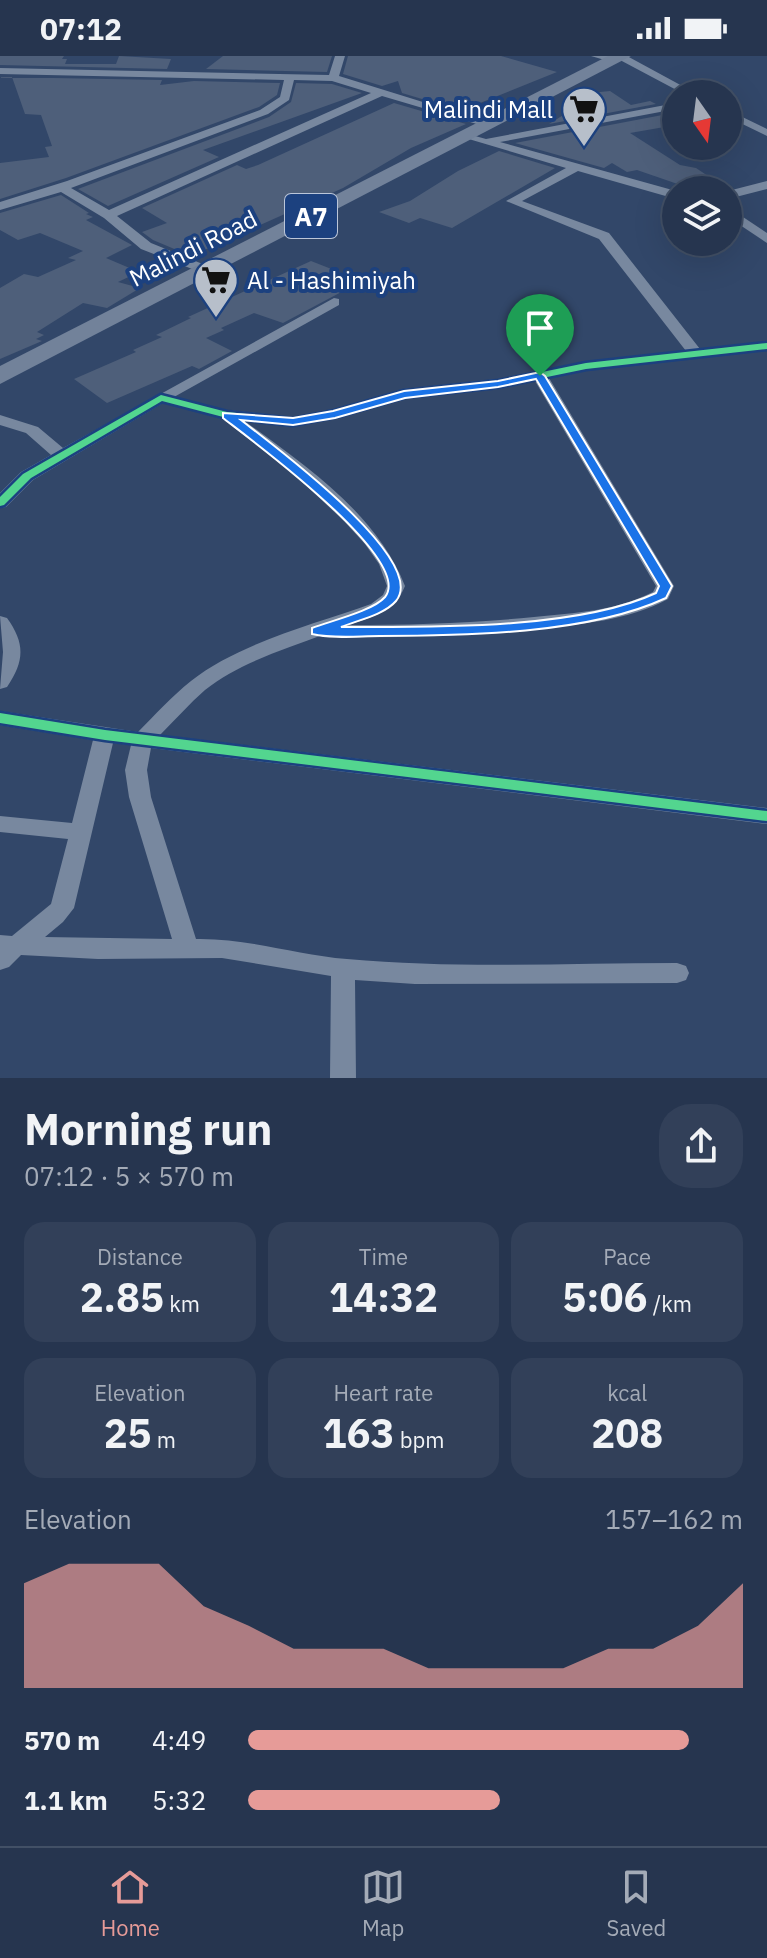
<!DOCTYPE html>
<html lang="en">
<head>
<meta charset="utf-8">
<style>
  :root { --surface:#26354f; --page:#324059; --text:#f1f3f6; --muted:#a4abb7; --line:#425066; --accent:#e69b98 }
  body { margin:0; font-family:"IBM Plex Sans",sans-serif; background:var(--page); color:var(--text); height:100vh; display:flex; flex-direction:column; font-size:30px; white-space:nowrap }
  * { box-sizing:border-box; margin:0 }
  p { font-size:26px; color:var(--muted) }
  .icon { flex:none; width:44px; height:44px; fill:none; stroke:currentColor; stroke-width:2; stroke-linecap:round; stroke-linejoin:round }
  .map { position:relative; height:1022px; overflow:hidden }
  .sheet { display:flex; flex-direction:column; background:var(--surface); flex:1 }
  .sheet>* { flex:none }
  .needle { width:52px; rotate:166deg }
  .controls { position:absolute; left:662px; top:24px; display:grid; gap:16px }
  .controls a { display:grid; place-items:center; width:80px; height:80px; border-radius:50%; background:var(--surface); box-shadow:0 8px 32px #0002,0 0 0 2px var(--line); font-size:40px }
  .pin { position:absolute; display:grid; place-items:center; width:68px; height:68px; color:#fff; margin:-82px -34px; border-radius:50% 50% 50% 0; rotate:-45deg; box-shadow:0 0 8px #0007 }
  .pin .icon { rotate:45deg }
  .round { display:grid; place-items:center; flex:none; width:84px; height:84px; border-radius:32px; background:var(--page) }
  .overview { display:flex; align-items:center; justify-content:space-between; height:136px; padding:0 24px }
  h1 { font-size:44px; font-weight:700; line-height:60px }
  .metrics { display:grid; grid-template-columns:repeat(3,1fr); gap:12px; height:136px; padding:8px 24px }
  .metrics div { display:grid; align-content:center; border-radius:20px; background:var(--page); text-align:center }
  .metrics b { font-size:40px; font-weight:700 }
  .metrics small { font-size:22px; font-weight:400 }
  .metrics p { font-size:22px }
  .chart { height:224px; padding:16px 24px }
  .chart p { display:flex; justify-content:space-between }
  .chart svg { width:100%; height:144px; margin-top:8px; fill:var(--accent); opacity:.7 }
  ul { padding:0 24px; list-style:none; font-size:26px }
  li { display:grid; grid-template-columns:128px 96px 1fr; align-items:center; height:60px }
  li i { height:20px; border-radius:10px; background:var(--accent) }
  .status { display:flex; justify-content:space-between; align-items:center; height:56px; padding:0 40px; background:var(--surface); direction:ltr }
  .status svg { height:22px; fill:currentColor }
  .tab-bar { display:flex; justify-content:space-around; align-items:center; height:112px; border-top:2px solid var(--line); background:var(--surface); font-size:22px; color:var(--muted) }
  .tab-bar a { display:grid; justify-items:center; gap:4px }
  .tab-bar .selected { color:var(--accent) }
  .map>svg:first-child { display:block }
  .building { fill:#4e5f7a }
  .lines { fill:none; stroke-linecap:round; stroke-linejoin:round }
  .minor { fill:#78889f; fill-rule:evenodd }
  .trunk { fill:#72829a; fill-rule:evenodd }
  .cycleway-casing { stroke:#1c417f; stroke-width:5 }
  .cycleway { fill:#53d58f; fill-rule:evenodd }
  .route { fill:#1a73e8; stroke:#fff; stroke-width:2; fill-rule:evenodd }
  .labels { text-anchor:middle; dominant-baseline:central; stroke-width:8; stroke-linejoin:round; paint-order:stroke }
  .far-poi-label { font-size:24px; fill:#fff; stroke:#1c417f; text-anchor:end }
  .far-street-label { font-size:24px; fill:#fff; stroke:#1c417f }
  .shield { fill:#1c417f; stroke:#bbc6d9; stroke-width:2 }
  .shield-label { font-size:26px; font-weight:bold; fill:#fff }
</style>
</head>
<body>
<div class="status"><b>07:12</b><svg viewBox="0 0 49 12"><path d="M0 12V9h3v3zM5 12V6h3v6zM10 12V3h3v9zM15 12V0h3v12zM26 1h20v11H26zM47 4h2v5h-2z"/></svg></div>
<div class="map">
<svg width="767" height="1022" viewBox="0 0 767 1022">
  <rect width="100%" height="100%" fill="#324769"/>
  <g class="building">
    <path d="M0,0h64l-2,3h5l-2,5h51l3,-8 52,3 -4,10 -167,-4z"/>
    <path d="M223,0h109l-5,16 -121,-3z"/>
    <path d="M348,0h153l56,16 -87,35 2,7 -70,-21 -4,-12 -16,5 -39,-12z"/>
    <path d="M0,21l162,3 -2,5 34,-4 86,2 -3,12 -18,12 -193,71 -66,21v-36l49,-6 -4,-10 7,-1 -11,-31 -16,-1 -13,-37z"/>
    <path d="M296,27l36,1 30,9 -159,57 16,7 -111,49 -30,-17 191,-72 22,-15z"/>
    <path d="M610,35l21,14 19,-4 6,3 -107,20 51,-32z"/>
    <path d="M394,47l72,21 -55,24 -68,40 -152,68 -38,-16 -11,-8 25,-9 -25,-15 95,-43 9,4 12,-4z"/>
    <path d="M673,57l3,1v11l-46,8 50,32 16,3 24,16 -25,6 -58,-20 -10,2 -15,-9 -8,5 -89,-25z"/>
    <path d="M499,95l56,17 -103,60 -32,-10 -11,5 -30,-11 31,-11 48,-30z"/>
    <path d="M61,139l28,18 -3,1 7,3 -7,3 46,25 -26,13 33,14 -21,10 22,6 -33,20 -24,-5 -46,29 7,3 -8,4 6,2 -42,18v-71l24,-14 14,3 38,-17 -8,-2 15,-7 -43,-18 -22,7 -18,-10v-17z"/>
    <path d="M311,205l51,20 -79,42 -29,-10 -33,15 3,2 -18,8 26,13 -33,18 -7,-3 -85,37 -33,-24 62,-27 -3,-2 29,-13 -6,-2 35,-17 -3,-1z"/>
  </g>
  <g class="lines">
    <g class="minor">
      <path d="M335,0h10l-6,20 158,49 -10,2 -105,-31 -265,120 34,27 59,24v6l-5,1 -64,-25 -37,-31 -43,-26 -61,18v-8l67,-21 193,-71 20,-13 4,-17 -284,-6v-6l329,7zM294,24l38,1 39,12 -262,117 -38,-22 197,-74 21,-14z"/>
      <path d="M591,0h36l70,38h-13l-64,-34 -5,3z"/>
      <path d="M676,47v6l-176,33 176,49v8l-98,-28 -56,30 87,32 91,116 67,-7v8l-181,20 -37,8 125,208 -6,13c-41,22 -87,25 -132,30 -68,7 -136,9 -204,8l-7,-3c-40,15 -86,29 -120,56 -16,14 -30,30 -45,45l607,73v16l-616,-76 -4,22 4,27 45,142c52,-1 100,16 151,20 109,10 220,4 330,4l9,3 3,7 -3,7 -9,3 -262,1 -60,-4 1,98h-26l1,-102 -109,-18 -124,1 -77,-4 -12,12 -9,3v-35l12,1 39,-32 17,-65 -68,-7v-16l72,7 21,-83 -93,-15v-14l138,21c17,-17 34,-36 53,-51 48,-38 124,-57 180,-77l12,-9 4,-9 -8,-22 -14,-20 -21,-23 -50,-47 -71,-55 -60,-16 -130,77 -27,27 -6,1v-15l21,-21 30,-17 -25,-22 -26,-8v-10l38,12 25,21 271,-150 5,1v6l-165,92 53,13 66,7 40,-7 71,-21 94,-10 88,-17 100,-11 -87,-112 -93,-38 60,-33 -104,-31 6,-3 18,5zM535,325l121,205 -3,6c-37,19 -78,21 -119,25 -61,6 -123,8 -185,8 25,-9 46,-13 56,-39 -28,-72 -99,-120 -159,-164l47,5 48,-10 64,-19 93,-9zM113,687l18,2 -6,25 4,27 43,142 -127,-2 18,-15 11,-14z"/>
      <path d="M728,54l39,19v7l-39,-19z"/>
      <path d="M767,125v8l-39,10v-8z"/>
      <path d="M728,151l39,26v10l-39,-26z"/>
      <path d="M0,560l7,2c18,25 18,43 0,69l-7,2 3,-37z"/>
    </g>
    <path class="trunk" d="M608,0h23l-631,328v-18z"/>
    <g class="cycleway-casing">
      <g id="cycleway">
        <path d="M767,287v6l-181,20 -88,18 -93,10 -66,19 -46,9 -66,-7 -65,-17 -131,77 -27,27 -4,1v-9l23,-23 138,-79 66,17 66,7 41,-8 70,-20 94,-10 88,-18z"/>
        <path d="M0,657l105,17 662,81v10l-662,-81 -105,-17z"/>
      </g>
    </g>
    <use href="#cycleway" class="cycleway"/>
  </g>
  <path class="route" d="M540,316l5,4 127,210 -6,12c-77,36 -202,38 -286,38 -22,0 -47,3 -68,-2v-6c18,-7 61,-17 73,-31 30,-37 -135,-158 -162,-179v-5l70,5 40,-7 71,-20 94,-10zM536,323l123,207 -3,7c-80,37 -226,34 -315,34 17,-7 43,-12 55,-26 34,-41 -126,-158 -155,-181l52,5 42,-7 70,-20 93,-11z"/>
  <defs>
    <g id="supermarket-pin" transform="scale(2.3)"><path d="M0 17L-7.5 6A9.5 9.5 0 1 1 7.5 6Z" fill="#b7bfca" stroke="#1c417f"/><path d="M-6-5.5h2.5l.6 2H6L4.5 2H-2.5L-4.4-4H-6ZM-1.5 3.2a1.3 1.3 0 1 0 .1 0ZM3 3.2a1.3 1.3 0 1 0 .1 0Z" fill="#111"/></g>
  </defs>
  <g fill-rule="evenodd">
    <use href="#supermarket-pin" x="584" y="53"/>
    <use href="#supermarket-pin" x="216" y="224"/>
  </g>
  <g class="labels">
    <g class="far-poi-label">
      <text x="553" y="53">Malindi Mall</text>
      <text x="247" y="224" text-anchor="start">Al - Hashimiyah</text>
    </g>
    <g class="far-street-label">
      <text transform="translate(193 192) rotate(-27)">Malindi Road</text>
    </g>
    <rect class="shield" x="285" y="138" width="52" height="44" rx="6"/>
    <g class="shield-label">
      <text x="311" y="160">A7</text>
    </g>
  </g>
</svg>
<div class="controls">
<a><svg class="needle" viewBox="-14 -14 28 28"><path d="M0-13l5 13h-10z" fill="#e53935"/><path d="M0 13l5-13h-10z" fill="#a4abb7"/></svg></a>
<a><svg class="icon" aria-label="layers" viewBox="0 0 24 24"><path d="M12 4l9 5-9 5-9-5zM3 14l9 5 9-5"/></svg></a>
</div>
<div class="pin" style="left:540px;top:320px;background:#1e9e55"><svg class="icon" aria-label="arrive" viewBox="0 0 24 24"><path d="M6 21V4h12l-3 4 3 4H6"/></svg></div>
</div>
<section class="sheet">
<div class="overview"><div><h1>Morning run</h1><p>07:12 · 5 × 570 m</p></div><a class="round"><svg class="icon" aria-label="share" viewBox="0 0 24 24"><path d="M12 15V3M7 8l5-5 5 5M5 13v7h14v-7"/></svg></a></div>
<div class="metrics">
<div><p>Distance</p><b>2.85<small> km</small></b></div>
<div><p>Time</p><b>14:32</b></div>
<div><p>Pace</p><b>5:06<small> /km</small></b></div>
</div>
<div class="metrics">
<div><p>Elevation</p><b>25<small> m</small></b></div>
<div><p>Heart rate</p><b>163<small> bpm</small></b></div>
<div><p>kcal</p><b>208</b></div>
</div>
<div class="chart"><p><span>Elevation</span>157–162 m</p>
<svg viewBox="0 0 160 44" preserveAspectRatio="none"><path d="M0 44V12L10 6L20 6L30 6L40 19L50 25L60 32L70 32L80 32L90 38L100 38L110 38L120 38L130 32L140 32L150 25L160 12V44z"/></svg>
</div>
<ul>
<li><b>570 m</b>4:49<i style="width:89%"></i></li>
<li><b>1.1 km</b>5:32<i style="width:51%"></i></li>
</ul>
</section>
<nav class="tab-bar">
<a class="selected"><svg class="icon" aria-label="home" viewBox="0 0 24 24"><path d="M3 11l9-7 9 7M6 9v11h12V9"/></svg>Home</a>
<a><svg class="icon" aria-label="map" viewBox="0 0 24 24"><path d="M3 6l6-2 6 2 6-2v14l-6 2-6-2-6 2zM9 4v14M15 6v14"/></svg>Map</a>
<a><svg class="icon" aria-label="saved" viewBox="0 0 24 24"><path d="M7 4h10v16l-5-4-5 4z"/></svg>Saved</a>
</nav>
</body>
</html>
